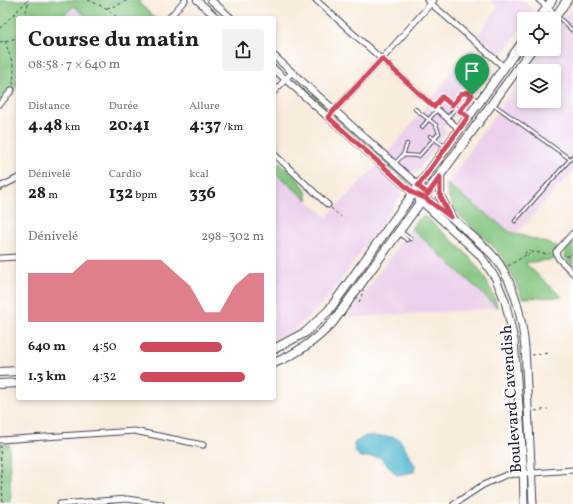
<!DOCTYPE html>
<html lang="fr">
<head>
<meta charset="utf-8">
<style>
  :root { --surface:#fff; --page:#f2f2f2; --text:#202124; --muted:#757577; --accent:#d1495b }
  body { margin:0; font-family:Vollkorn,serif; background:var(--page); color:var(--text); height:100vh; display:flex; flex-direction:column; font-size:15px; white-space:nowrap }
  * { box-sizing:border-box; margin:0 }
  p { font-size:13px; color:var(--muted) }
  .icon { flex:none; width:22px; height:22px; fill:none; stroke:currentColor; stroke-width:2; stroke-linecap:round; stroke-linejoin:round }
  .map { position:relative; flex:1; overflow:hidden }
  .panel { position:absolute; left:16px; top:16px; width:260px; height:384px; display:flex; flex-direction:column; background:var(--surface); border-radius:4px; box-shadow:0 2px 6px #0003 }
  .panel>* { flex:none }
  .controls { position:absolute; left:517px; top:12px; display:grid; gap:8px }
  .controls a { display:grid; place-items:center; width:44px; height:44px; border-radius:4px; background:var(--surface); box-shadow:0 2px 6px #0003; font-size:20px }
  .pin { position:absolute; display:grid; place-items:center; width:34px; height:34px; color:#fff; margin:-41px -17px; border-radius:50% 50% 50% 0; rotate:-45deg; box-shadow:0 0 4px #0007 }
  .pin .icon { rotate:45deg }
  .round { display:grid; place-items:center; flex:none; width:42px; height:42px; border-radius:4px; background:var(--page) }
  .headline { display:flex; align-items:center; justify-content:space-between; height:68px; padding:0 12px }
  h1 { font-size:22px; font-weight:700; line-height:30px }
  .metrics { display:grid; grid-template-columns:repeat(3,1fr); gap:6px; height:68px; padding:4px 12px }
  .metrics div { display:grid; align-content:center }
  .metrics b { font-size:17px; font-weight:700 }
  .metrics small { font-size:11px; font-weight:400 }
  .metrics p { font-size:11px }
  .chart { height:112px; padding:8px 12px }
  .chart p { display:flex; justify-content:space-between }
  .chart svg { width:100%; height:72px; margin-top:4px; fill:var(--accent); opacity:.7 }
  ul { padding:0 12px; list-style:none; font-size:13px }
  li { display:grid; grid-template-columns:64px 48px 1fr; align-items:center; height:30px }
  li i { height:10px; border-radius:5px; background:var(--accent) }
  .map>svg:first-child { display:block }
  .built { fill:#ebd1eb }
  .green { fill:#83c57f; stroke:#52745d }
  .water { fill:#55b9d3; stroke:#3c6e87 }
  .lines { fill:none; stroke-linecap:round; stroke-linejoin:round }
  .service-casing { stroke:#424053; stroke-width:4.5 }
  .minor-casing { stroke:#424053; stroke-width:7 }
  .tertiary-casing { stroke:#424053; stroke-width:8 }
  .secondary-casing { stroke:#424053; stroke-width:9 }
  .primary-casing { stroke:#424053; stroke-width:10 }
  .path { stroke:#424053; stroke-width:1; stroke-dasharray:3 3; stroke-linecap:butt }
  .service { stroke:#fff; stroke-width:2.5 }
  .minor { stroke:#fff; stroke-width:5 }
  .tertiary { stroke:#fff; stroke-width:6 }
  .secondary { stroke:#fff; stroke-width:7 }
  .primary { stroke:#fff; stroke-width:8 }
  .route-casing { stroke:#fff; stroke-width:8 }
  .route { stroke:#d1495b; stroke-width:5 }
  .labels { text-anchor:middle; dominant-baseline:central; stroke-width:3; stroke-linejoin:round; paint-order:stroke }
  .street-label { font-size:16px; fill:#22223b; stroke:#fff }
</style>
</head>
<body>
<div class="map">
<svg width="573" height="504" viewBox="0 0 573 504">
  <rect width="100%" height="100%" fill="#fff"/>
  <filter id="ink" filterUnits="userSpaceOnUse"><feTurbulence type="fractalNoise" baseFrequency=".025" numOctaves="2"/><feDisplacementMap in="SourceGraphic" scale="8" xChannelSelector="R" yChannelSelector="G"/><feConvolveMatrix kernelMatrix="1 2 1 2 8 2 1 2 1" color-interpolation-filters="sRGB"/></filter>
  <filter id="wash" filterUnits="userSpaceOnUse"><feTurbulence type="fractalNoise" baseFrequency=".012" numOctaves="4" result="noise"/><feDisplacementMap in="SourceGraphic" scale="16" xChannelSelector="R" yChannelSelector="G"/><feGaussianBlur stdDeviation="0.9" result="paint"/><feColorMatrix in="noise" values="0 0 0 0 0 0 0 0 0 0 0 0 0 0 0 0 0 1.4 0 .05"/><feComposite in="paint" operator="in"/></filter>
  <g filter="url(#wash)">
    <rect width="100%" height="100%" fill="#f8ecdc"/>
    <g class="built">
      <path d="M490,0h34l10,10 -6,9h-4v5l-22,31 -24,-20 20,-28z"/>
      <path d="M74,6l14,12h-27z"/>
      <path d="M573,7v164l-57,63 -6,-2 -63,-48 77,-110v27h30v-30h-28l16,-22h12v-17z"/>
      <path d="M471,48l21,19 -32,48 -7,1 -9,11 2,6 -28,38h-4l-15,20 3,4 -67,93 -14,16 -28,27 -19,8v-167l53,45 52,-54 48,-57 32,-45z"/>
      <path d="M411,228l87,80 -151,10z"/>
    </g>
    <g class="green">
      <path d="M0,0h141l-2,3 16,15h-67l-14,-12 -13,12h-43v57l-3,3 3,2v5l-18,19z"/>
      <path d="M295,80h2l30,27 -1,3 -3,-1 -28,-25z"/>
      <path d="M338,117l60,53 13,14h-3l-10,-8 -62,-55v-3z"/>
      <path d="M274,159c12,10 35,24 33,41l-33,-28z"/>
      <path d="M447,184l63,48 47,14 -1,13 -31,4 37,34 -40,1c-7,-18 -14,-34 -27,-49 -17,-20 -49,-35 -48,-65z"/>
      <path d="M422,216l5,2c34,31 56,44 71,90l-87,-80z"/>
      <path d="M573,240v26c-12,-11 -11,-14 0,-26z"/>
      <path d="M0,444h9l2,58h-11z"/>
    </g>
    <path class="water" d="M366,436l28,1 6,3 15,25 -1,7 -17,3 -17,-18h-20l-5,-6 -1,-8z"/>
  </g>
  <g filter="url(#ink)">
    <g class="lines">
      <g class="service-casing">
        <g id="service">
          <path d="M558,17l15,14"/>
          <path d="M461,70l15,10 -9,12"/>
          <path d="M493,104l77,55"/>
          <path d="M452,105l9,-11 6,-2 12,9"/>
          <path d="M434,106l9,-9 17,14 12,-16"/>
          <path d="M460,111l8,5"/>
          <path d="M447,118l9,-10"/>
          <path d="M422,127l15,-17"/>
          <path d="M430,136l16,11"/>
          <path d="M403,155l4,-11"/>
          <path d="M395,163l8,-8 16,1 20,-23 -3,-8 -21,-16"/>
          <path d="M515,221l58,-65"/>
          <path d="M400,231l11,8"/>
          <path d="M399,233l8,7"/>
        </g>
      </g>
      <g class="minor-casing">
        <g id="minor">
          <path d="M316,0l143,129"/>
          <path d="M427,0l77,67"/>
          <path d="M539,0l17,15"/>
          <path d="M169,18l16,-18"/>
          <path d="M274,92l18,-20"/>
          <path d="M0,104l12,-14"/>
          <path d="M328,117l54,-58 52,-59"/>
          <path d="M274,154l54,51"/>
          <path d="M0,187l18,-9"/>
          <path d="M573,233l-17,19 2,6 15,15"/>
          <path d="M0,258l18,-1"/>
          <path d="M0,440l134,-9 69,14"/>
          <path d="M60,504l67,-5 34,5"/>
          <path d="M454,504l29,-19 23,-10 67,-5"/>
        </g>
      </g>
      <g class="tertiary-casing">
        <g id="tertiary">
          <path d="M197,0l20,18"/>
          <path d="M211,0l20,18"/>
          <path d="M274,56l154,138"/>
          <path d="M274,69l139,124"/>
        </g>
      </g>
      <g class="secondary-casing">
        <g id="secondary">
          <path d="M413,193c18,7 34,21 48,33 11,10 24,20 34,32 20,25 27,59 30,90l8,156"/>
          <path d="M419,199l61,56 16,24 9,22 9,39 9,123 1,41"/>
        </g>
      </g>
      <g class="primary-casing">
        <g id="primary">
          <path d="M539,19l13,-19"/>
          <path d="M554,19l13,-19"/>
          <path d="M440,177v19l11,21"/>
          <path d="M274,349l32,-17 23,-22 195,-270"/>
          <path d="M274,363c23,-9 42,-23 59,-41l199,-273"/>
          <path d="M0,372l18,-1"/>
          <path d="M0,384l18,-1"/>
        </g>
      </g>
      <g class="path">
        <path d="M88,0l18,8 12,10"/>
        <path d="M107,8l11,-3 10,-5"/>
        <path d="M24,18l5,-18"/>
        <path d="M0,28l28,-28"/>
        <path d="M5,41l9,27 -1,17"/>
        <path d="M0,42l18,-4"/>
        <path d="M331,208l10,9"/>
        <path d="M529,249l2,3 -4,4 -2,-3z"/>
        <path d="M531,252l19,2"/>
        <path d="M573,253l-3,3 3,2"/>
        <path d="M566,256h4"/>
        <path d="M508,266l18,-11"/>
        <path d="M359,302l5,-12"/>
        <path d="M532,355l17,-2"/>
        <path d="M535,411l13,-2"/>
        <path d="M0,445l3,59"/>
      </g>
      <use href="#service" class="service"/>
      <use href="#minor" class="minor"/>
      <use href="#tertiary" class="tertiary"/>
      <use href="#secondary" class="secondary"/>
      <use href="#primary" class="primary"/>
    </g>
  </g>
  <g class="lines" filter="url(#ink)">
    <g class="route-casing">
      <path id="route" d="M382,59l52,48 8,-10 10,8 9,-11 6,-2 5,3 -12,16 8,6 -50,69 10,8 12,-17v19l11,21 -26,-19 -12,-5 -85,-76z"/>
    </g>
    <use href="#route" class="route"/>
  </g>
  <g class="labels">
    <g class="street-label">
      <text transform="translate(512 399) rotate(-94)">Boulevard Cavendish</text>
    </g>
  </g>
</svg>
<div class="controls">
<a><svg class="icon" aria-label="locate" viewBox="0 0 24 24"><circle cx="12" cy="12" r="6"/><path d="M12 2v4M12 18v4M2 12h4M18 12h4"/></svg></a>
<a><svg class="icon" aria-label="layers" viewBox="0 0 24 24"><path d="M12 4l9 5-9 5-9-5zM3 14l9 5 9-5"/></svg></a>
</div>
<div class="pin" style="left:472px;top:95px;background:#1e9e55"><svg class="icon" aria-label="arrive" viewBox="0 0 24 24"><path d="M6 21V4h12l-3 4 3 4H6"/></svg></div>
<section class="panel">
<div class="headline"><div><h1>Course du matin</h1><p>08:58 · 7 × 640 m</p></div><a class="round"><svg class="icon" aria-label="share" viewBox="0 0 24 24"><path d="M12 15V3M7 8l5-5 5 5M5 13v7h14v-7"/></svg></a></div>
<div class="metrics">
<div><p>Distance</p><b>4.48<small> km</small></b></div>
<div><p>Durée</p><b>20:41</b></div>
<div><p>Allure</p><b>4:37<small> /km</small></b></div>
</div>
<div class="metrics">
<div><p>Dénivelé</p><b>28<small> m</small></b></div>
<div><p>Cardio</p><b>132<small> bpm</small></b></div>
<div><p>kcal</p><b>336</b></div>
</div>
<div class="chart"><p><span>Dénivelé</span>298–302 m</p>
<svg viewBox="0 0 160 44" preserveAspectRatio="none"><path d="M0 44V14L10 14L20 14L30 14L40 6L50 6L60 6L70 6L80 6L90 6L100 14L110 22L120 38L130 38L140 22L150 14L160 14V44z"/></svg>
</div>
<ul>
<li><b>640 m</b>4:50<i style="width:66%"></i></li>
<li><b>1.3 km</b>4:32<i style="width:85%"></i></li>
</ul>
</section>
</div>
</body>
</html>
